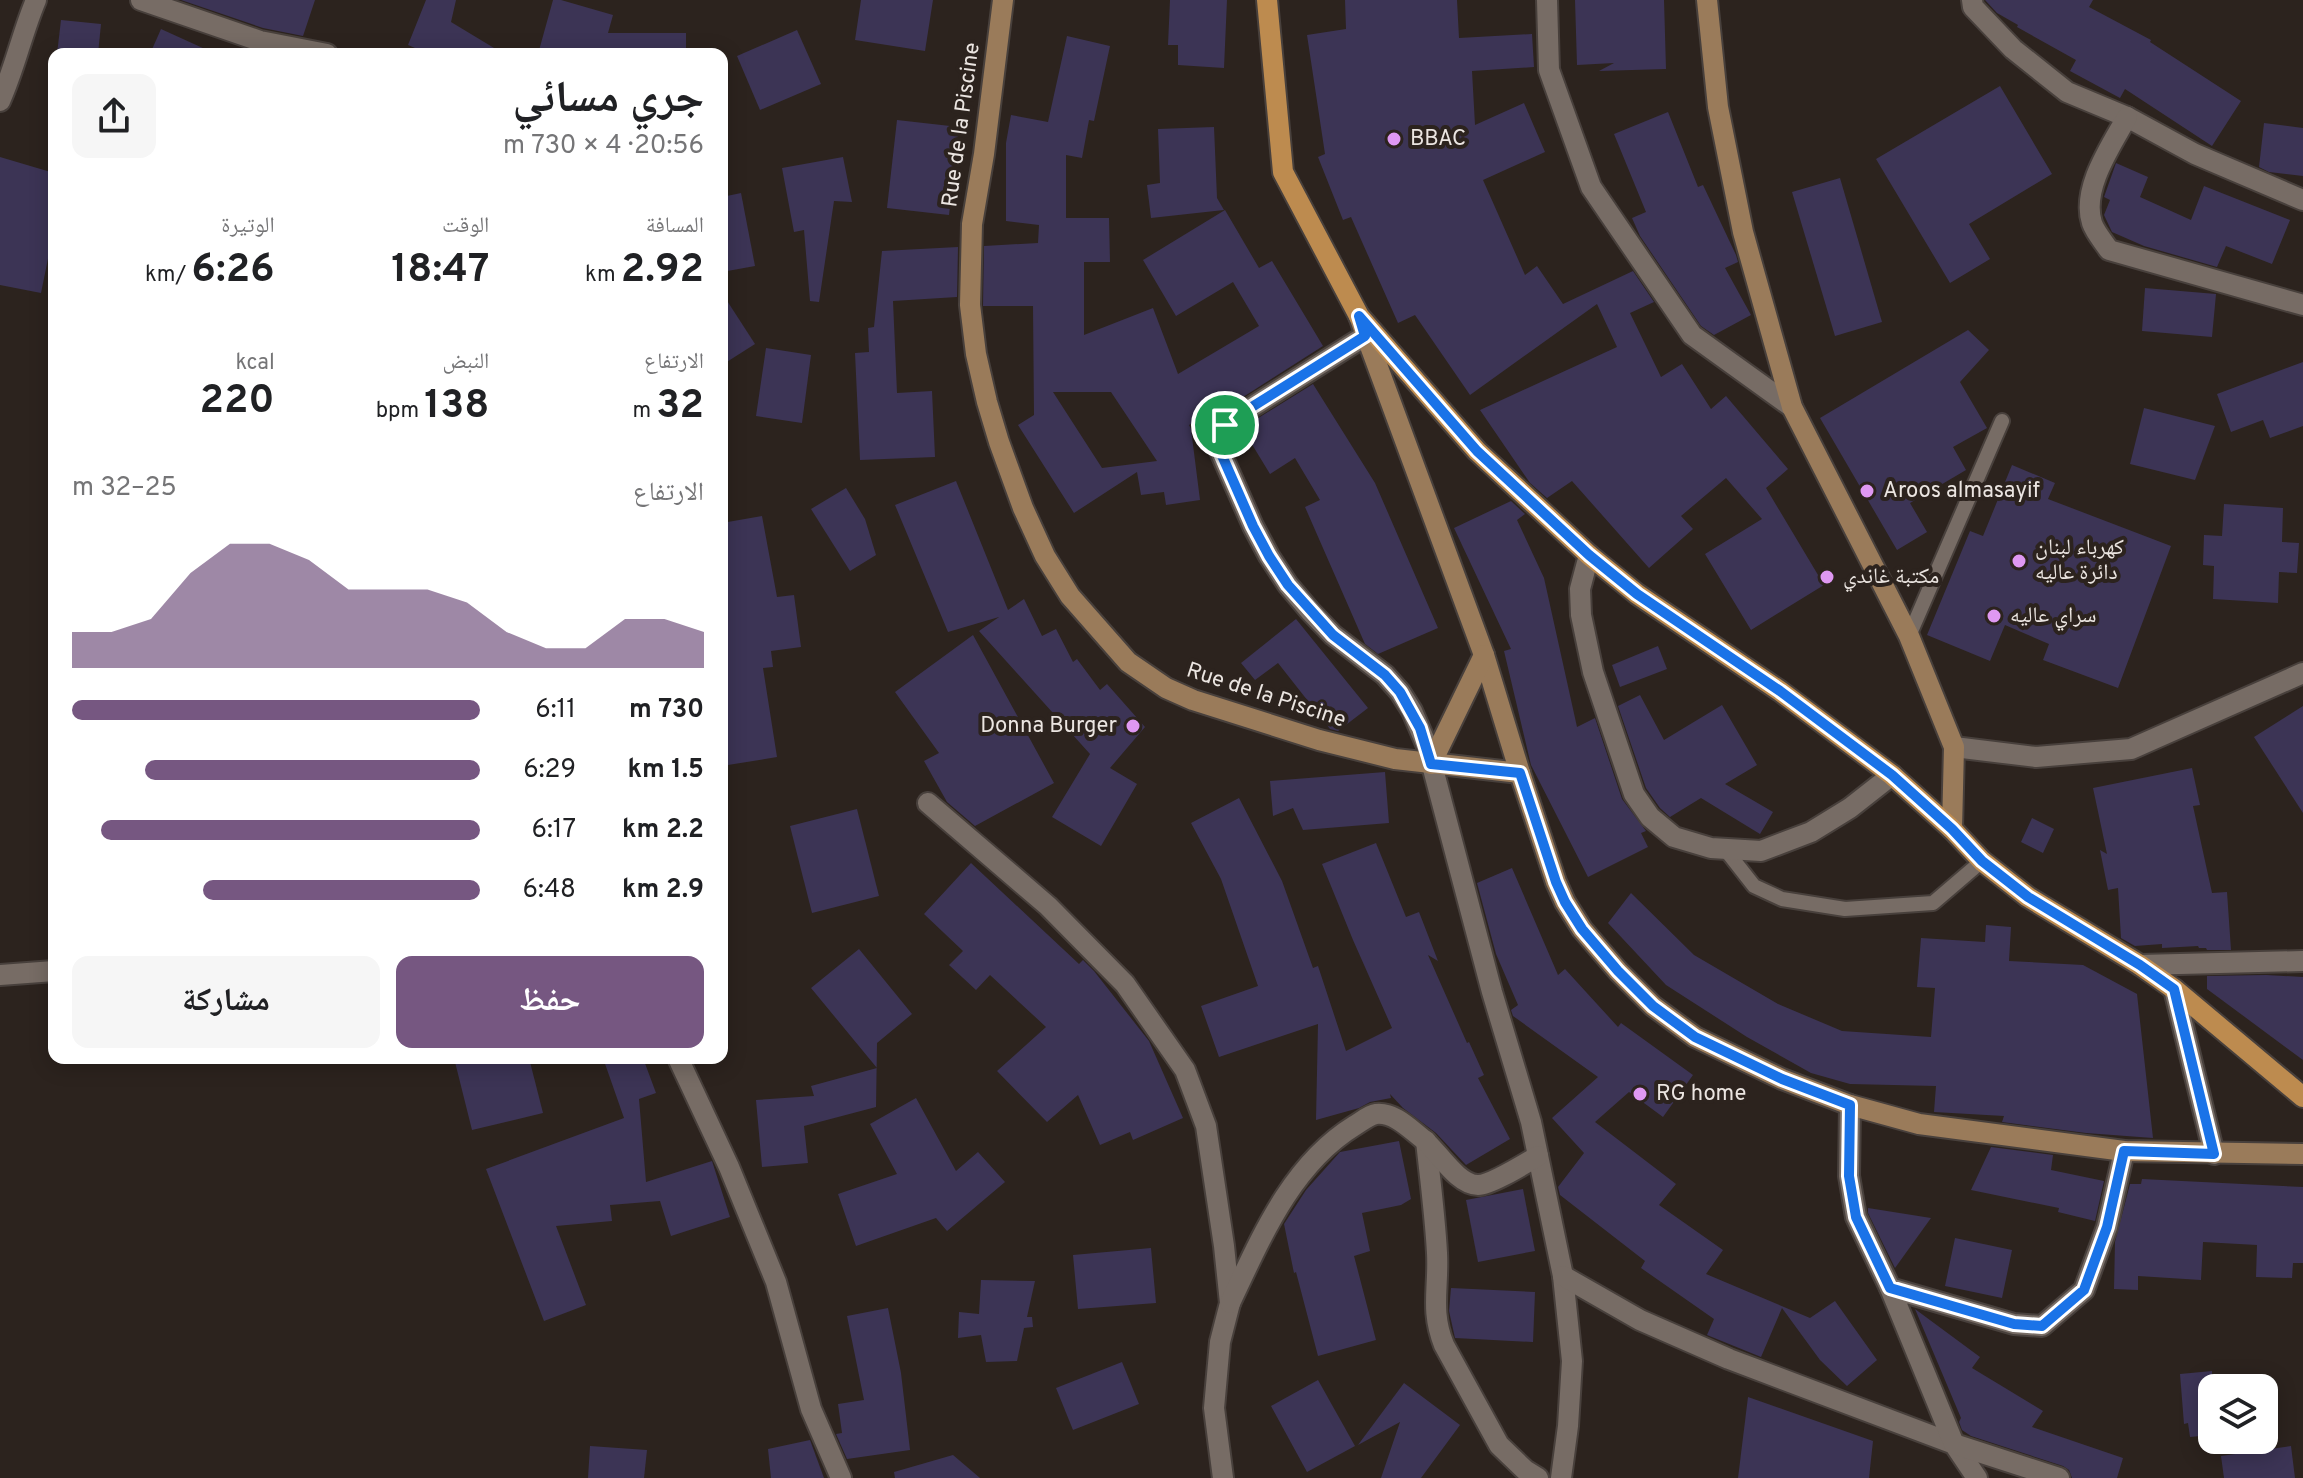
<!DOCTYPE html>
<html lang="ar">
<head>
<meta charset="utf-8">
<style>
  :root { --surface:#fff; --page:#f6f6f6; --text:#202124; --muted:#757577; --accent:#765781 }
  body { margin:0; font-family:Overpass,"Noto Naskh Arabic",sans-serif; background:var(--page); color:var(--text); direction:rtl; height:100vh; display:flex; flex-direction:column; font-size:30px; white-space:nowrap }
  * { box-sizing:border-box; margin:0 }
  p { font-size:26px; color:var(--muted) }
  .icon { flex:none; width:44px; height:44px; fill:none; stroke:currentColor; stroke-width:2; stroke-linecap:round; stroke-linejoin:round }
  .map { position:relative; flex:1; overflow:hidden; direction:ltr }
  .panel { position:absolute; left:48px; top:48px; width:680px; height:1016px; display:flex; flex-direction:column; background:var(--surface); border-radius:16px; box-shadow:0 4px 20px #0003; direction:rtl }
  .panel>* { flex:none }
  .buttons { position:absolute; left:2198px; top:1374px; display:grid; gap:16px }
  .buttons a { display:grid; place-items:center; width:80px; height:80px; border-radius:16px; background:var(--surface); box-shadow:0 4px 20px #0003; font-size:40px }
  .pin { position:absolute; display:grid; place-items:center; width:68px; height:68px; color:#fff; margin:-34px; border:4px solid #fff; border-radius:50%; box-shadow:0 2px 8px #0007 }
  .round { display:grid; place-items:center; flex:none; width:84px; height:84px; border-radius:16px; background:var(--page) }
  .head { display:flex; align-items:center; justify-content:space-between; height:136px; padding:0 24px }
  h1 { font-size:44px; font-weight:700; line-height:60px }
  .figures { display:grid; grid-template-columns:repeat(3,1fr); gap:12px; height:136px; padding:8px 24px }
  .figures div { display:grid; align-content:center }
  .figures b { font-size:40px; font-weight:700 }
  .figures small { font-size:22px; font-weight:400 }
  .figures p { font-size:22px }
  .chart { height:224px; padding:16px 24px }
  .chart p { display:flex; justify-content:space-between }
  .chart svg { width:100%; height:144px; margin-top:8px; fill:var(--accent); opacity:.7 }
  .cta { display:flex; gap:16px; margin-top:auto; padding:16px 24px }
  .cta a { flex:1; height:92px; border-radius:16px; background:var(--accent); color:#fff; font-size:32px; font-weight:700; line-height:92px; text-align:center }
  .cta a+a { background:var(--page); color:var(--text) }
  ul { padding:0 24px; list-style:none; font-size:26px }
  li { display:grid; grid-template-columns:128px 96px 1fr; align-items:center; height:60px }
  li i { height:20px; border-radius:10px; background:var(--accent) }
  .map>svg:first-child { display:block }
  .building { fill:#3c3455; fill-rule:evenodd }
  .lines { fill:none; stroke-linecap:round; stroke-linejoin:round }
  .lane-casing { stroke:#48403c; stroke-width:18 }
  .street-casing { stroke:#48403c; stroke-width:24 }
  .secondary-casing { stroke:#48403c; stroke-width:24 }
  .primary-casing { stroke:#48403c; stroke-width:24 }
  .lane { stroke:#776c65; stroke-width:14 }
  .street { stroke:#776c65; stroke-width:20 }
  .secondary { stroke:#9a7b5a; stroke-width:20 }
  .primary { stroke:#bd8b4f; stroke-width:20 }
  .route-casing { stroke:#fff; stroke-width:16 }
  .route { stroke:#1a73e8; stroke-width:10 }
  .poi-dot { fill:#df98f2; stroke:#2c231e; stroke-width:3 }
  .labels { text-anchor:middle; dominant-baseline:central; stroke-width:8; stroke-linejoin:round; paint-order:stroke }
  .street-label { font-size:22px; fill:#ebe5e1; stroke:#2c231e }
  .poi-label { font-size:22px; fill:#ebe5e1; stroke:#2c231e; text-anchor:start }
</style>
</head>
<body>
<div class="map">
<svg width="2303" height="1478" viewBox="0 0 2303 1478">
  <rect width="100%" height="100%" fill="#2c231e"/>
  <g class="building">
    <path d="M181,0h134l-12,36 -40,-8z"/>
    <path d="M426,0h30l-5,22 53,32h-75l-21,-9z"/>
    <path d="M553,0h8l52,15 -5,18h78v21h-148z"/>
    <path d="M861,0h72l-8,51 -70,-11z"/>
    <path d="M1170,0h57l-3,68 -46,-3v-20h-10z"/>
    <path d="M1345,0h112l2,38 73,-4 2,33 -62,4 3,54 49,-22 21,49 -62,28 42,95 12,-9 26,38 70,-33 21,31 -24,11 31,64 21,-13 29,45 15,-13 62,73 -22,19 58,97 -73,45 -46,-76 57,-35 -36,-41 -45,38 12,13 -44,39 -77,-87 -25,17 -17,-15 -50,-73 137,-63 -20,-43 -127,91 -55,-80 -17,8 -47,-106 -8,3 -25,-63 7,-3 -18,-119 39,-6z"/>
    <path d="M1575,0h89l2,69 -67,2 15,-8 -37,2z"/>
    <path d="M1985,0h108l-4,7 62,33 -1,2 91,59 -29,45 -87,-57 -5,9 -50,-27 6,-11 -59,-33 1,-2 -21,-12z"/>
    <path d="M61,20l40,4 -3,30h-41z"/>
    <path d="M161,29l55,25h-66z"/>
    <path d="M797,30l24,54 -61,26 -23,-54z"/>
    <path d="M1067,36l43,10 -16,75 -5,-1 -7,38 -16,-3v63h43l1,44h-26v73l69,-27 25,66 81,-48 -26,-44 -57,34 -33,-56 82,-50 34,58 13,-7 51,85 -94,60 -2,-3 -38,22 2,4 9,71 -34,5 -2,-13 -23,3 -4,-23 -63,41 -56,-88 16,-10 -1,-109h-50l1,-60 54,-3 1,-18 -33,-4v-78l5,-28 37,7zM1053,392h58l46,69 -55,7z"/>
    <path d="M2000,86l52,88 -83,50 21,35 -40,24 -74,-124z"/>
    <path d="M1668,112l30,75 5,-2 33,70 2,7 -13,6 26,47 -37,20 -13,-9 -61,-90 -8,-18 14,-6 -32,-78z"/>
    <path d="M897,120l62,7 -10,88 -62,-7z"/>
    <path d="M2264,123l39,5v48l-34,-4 -10,-5z"/>
    <path d="M1214,127l3,71 7,12 -73,8 -4,-33 13,-2 -2,-54z"/>
    <path d="M0,157l54,16v56l-13,64 -41,-8z"/>
    <path d="M843,157l9,45 -18,-1 -15,101 -9,-1 -6,-71 -10,2 -12,-64z"/>
    <path d="M2116,163l32,14 -8,20 51,23 13,-34 86,34 -18,44 -46,-18 -9,21 -73,-21 -32,-14 -8,-17 6,-15 -6,-3z"/>
    <path d="M1840,178l42,144 -47,14 -43,-144z"/>
    <path d="M741,193l14,73 -33,6v-75z"/>
    <path d="M958,247l-1,50 -64,4 4,92 35,-2 3,66 -75,3 -5,-107 14,-1 -1,-24 6,-1 8,-76z"/>
    <path d="M2145,288l71,6 -4,43 -70,-6z"/>
    <path d="M722,293l33,51 -33,21z"/>
    <path d="M1968,330l21,20 -29,32 27,46 -34,19 13,23 -56,33 17,29 -30,18 -77,-132z"/>
    <path d="M766,348l45,7 -9,68 -46,-7z"/>
    <path d="M2303,362v64l-33,12 -7,-18 -32,12 -14,-38z"/>
    <path d="M1313,384l62,99 63,145 -60,26 -13,-10 -60,-137 15,-7 -25,-42 -25,16 -28,-46z"/>
    <path d="M2144,408l71,18 -20,54 -65,-16z"/>
    <path d="M2012,465l43,18 -7,16 123,47 -53,142 -75,-28 6,-16 -44,-19 -15,36 -63,-26 43,-104 13,5z"/>
    <path d="M956,481l52,129 16,-11 18,37 14,-7 17,33 4,-3 23,31 7,-6 38,43 -35,41 27,16 -36,62 -49,-29 38,-63 -111,-123 20,-14 -51,15 -53,-127z"/>
    <path d="M846,488l19,31 11,36 -26,16 -39,-62z"/>
    <path d="M1511,501l14,13 -8,6 27,58 33,149 18,-9 27,81 24,32 -5,2 7,14 -60,30 -57,-112 -27,-114 7,-2 -57,-121z"/>
    <path d="M2224,504l59,4 -1,34 17,1 -2,30 -18,-1 -1,31 -65,-4 1,-33 -11,-1 1,-30 18,1z"/>
    <path d="M762,516l15,81 17,-2 7,52 -30,4 2,16 -10,1 14,89 -55,9v-243z"/>
    <path d="M1296,619l72,89 -30,23 -8,-2 -52,-66 -23,17 -14,-17z"/>
    <path d="M973,635l81,148 -79,43 -28,-24 -23,-41 15,-8 -44,-61z"/>
    <path d="M1658,646l9,23 -47,18 -8,-22z"/>
    <path d="M1640,695l24,45 58,-35 35,60 -32,19 48,28 -13,22 -59,-36 -31,19 -10,-9 -14,-20 -28,-82z"/>
    <path d="M2303,706v107l-49,-76z"/>
    <path d="M2192,768l8,37 -7,1 19,87 15,-1 4,58h-24l-1,-2h-7l-1,-2 -36,2v-4l-27,2 -14,-8 -3,-50 -10,2 -8,-40 7,4 -14,-66z"/>
    <path d="M1385,772l4,51 -86,7 -10,-22 -20,8 -3,-35z"/>
    <path d="M1239,798l43,83 31,87 5,-2 28,85 46,-23 -39,-88 -31,-76 54,-21 30,74 13,-5 19,49 -10,-6 39,88 2,-1 15,33 -6,3 32,61 -44,26 -30,-32 -33,-25 -13,-14 1,4 -21,4 -11,6 -43,12 2,-96 -99,33 -18,-51 57,-20 -37,-107 -30,-56z"/>
    <path d="M857,809l22,87 -67,17 -22,-87z"/>
    <path d="M2032,818l22,11 -11,24 -22,-11z"/>
    <path d="M971,863l108,101 4,-4 11,11 55,70 34,77 -50,22 -3,-8 -30,13 -22,-50 -31,27 -50,-51 49,-44 -56,-52 -14,15 -27,-25 14,-14 -39,-37z"/>
    <path d="M1512,868l46,107 7,-6 53,58 3,-4 72,52 -30,42 -34,-25 -34,30 81,62 -17,21 64,45 -17,24 104,44 25,-17 42,59 -30,26 -27,-26 -38,-52 -21,49 -54,-22 7,-16 -73,-51 4,-7 -85,-66 -2,-8 26,-34 -32,-35 46,-41 -85,-61 -2,-6 7,-5 -22,-51 -19,-71z"/>
    <path d="M1631,893l63,62 84,49 64,27 89,6 4,-49 -18,-1 4,-49 64,4 1,-17 25,2 -2,34 74,4 54,29 16,144 -67,-5 -84,-11 2,-6 -70,-4 2,-26 -86,-2 -39,-11 -64,-36 -81,-52 -58,-62z"/>
    <path d="M859,949l53,65 -35,29 -1,64 -72,19 4,37 -46,4 -6,-67 58,-4 -3,-10 66,-18 -66,-80z"/>
    <path d="M2266,975l37,2v83l-96,-71v-13z"/>
    <path d="M454,1058h75l14,55 -71,17z"/>
    <path d="M603,1058h40l13,35 -17,6 7,83 66,-21 18,56 -59,19 -11,-35 -50,4 2,16 -56,5 30,79 -42,16 -58,-152 138,-51z"/>
    <path d="M916,1098l40,73 22,-19 27,30 -58,49 -11,-13 -80,28 -18,-52 59,-20 -27,-50z"/>
    <path d="M1399,1141l12,58 -10,6 -39,8 8,38 -16,5 22,84 -58,16 -22,-84 -2,1 -10,-49 22,-34 34,-38z"/>
    <path d="M1991,1147l62,8 -2,15 53,11 -9,40 -37,-9 1,-4 -88,-18z"/>
    <path d="M2142,1179l161,8v76h-10l-1,15 -36,-1 1,-32 -54,-3 -2,38 -63,-4v14l-24,-1 1,-47 15,-58h11z"/>
    <path d="M1523,1189l12,62 -57,11 -12,-62z"/>
    <path d="M1868,1208l63,10 -36,50 -27,-55z"/>
    <path d="M1955,1238l57,12 -10,48 -57,-12z"/>
    <path d="M1151,1248l5,55 -78,6 -5,-54z"/>
    <path d="M981,1280l54,1 -8,36h5l1,10 -9,1 -7,33 -31,1 -5,-27 -23,3 1,-26 20,2z"/>
    <path d="M1451,1288l84,4 -2,50 -78,-4 -6,-27z"/>
    <path d="M888,1308l13,65 9,77 -63,9 -11,-25 6,-1 -4,-29 26,-4 -17,-84z"/>
    <path d="M1915,1309l65,48 -8,11 71,43 -11,16 91,31 -6,20h-45l-3,-8 -6,-4 -92,-30 -9,-6 -3,-8 2,-4z"/>
    <path d="M1122,1362l17,42 -66,26 -17,-42z"/>
    <path d="M2212,1371v64l-22,2 -2,-14 -4,1 -4,-50z"/>
    <path d="M1318,1380l37,66 -48,26 -36,-66z"/>
    <path d="M1404,1383l56,42 -39,53h-40l19,-56 -42,23z"/>
    <path d="M1748,1397l125,44 -4,37h-131z"/>
    <path d="M810,1440l14,38h-53l-3,-29z"/>
    <path d="M590,1446l57,4 -3,28h-56z"/>
    <path d="M2291,1446l4,32h-71l-3,-22z"/>
    <path d="M953,1455l27,23h-85l-1,-6z"/>
  </g>
  <g class="lines">
    <g class="lane-casing">
      <g id="lane">
        <path d="M1909,636l93,-215"/>
        <path d="M1725,849l29,37 28,13 63,10 88,-6 49,-42"/>
      </g>
    </g>
    <g class="street-casing">
      <g id="street">
        <path d="M141,0l119,41 67,13"/>
        <path d="M1547,0l2,70 42,117 101,148 100,72"/>
        <path d="M1972,0l1,7 40,42 54,43 60,25 68,37 108,46"/>
        <path d="M0,101c15,-33 22,-68 36,-101"/>
        <path d="M2127,117c-16,29 -46,72 -35,106 3,9 11,18 17,27l194,55"/>
        <path d="M1365,336l-134,84 -11,12v19l33,75 16,30 19,29 22,26 23,24 52,40 15,17 12,19 15,35 65,246 39,130 32,154 9,85 -4,65 -7,52"/>
        <path d="M1589,555l-9,34 1,26 12,57 41,122 16,23 24,20 37,11 50,3 50,-19 39,-24 42,-33"/>
        <path d="M1954,747l82,10 95,-8 172,-76"/>
        <path d="M928,803l120,103 77,78 60,86 21,56 18,120 6,57 -10,39 -6,66 9,70"/>
        <path d="M2140,965l163,-4"/>
        <path d="M0,975l54,-4"/>
        <path d="M2174,989l40,165"/>
        <path d="M678,1058l51,109 47,115 35,127 30,69"/>
        <path d="M1850,1105l-1,71 7,41 34,71"/>
        <path d="M1426,1141c4,37 9,75 11,112 2,35 -7,57 7,92l55,100 26,25 13,8"/>
        <path d="M1563,1276l77,44 89,39 225,85 23,34"/>
        <path d="M1230,1303c31,-65 61,-138 124,-177 7,-4 15,-11 22,-12 18,-2 33,14 47,25 15,12 34,46 55,46 13,0 48,-22 60,-29"/>
        <path d="M2059,1478l-105,-34 -64,-156 124,36 28,2 42,-36 23,-63 17,-76"/>
      </g>
    </g>
    <g class="secondary-casing">
      <g id="secondary">
        <path d="M1003,0l-19,154 -12,70 -2,81 6,49 11,48 12,40 24,66 22,48 25,40 58,66 38,26 27,12 126,40 76,19 125,14"/>
        <path d="M1707,0l11,107 25,125 49,175 117,229 45,111 -2,82"/>
        <path d="M1359,316l125,339 36,118 36,109 9,20 17,27 36,42 35,35 42,31 87,42 68,26 69,19 205,27 179,3"/>
        <path d="M1431,764l53,-109"/>
      </g>
    </g>
    <g class="primary-casing">
      <path id="primary" d="M1267,0l16,172 76,144 118,135 112,104 48,39 143,97 112,84 60,54 30,32 46,36 112,68 34,24 129,108"/>
    </g>
    <use href="#lane" class="lane"/>
    <use href="#street" class="street"/>
    <use href="#secondary" class="secondary"/>
    <use href="#primary" class="primary"/>
  </g>
  <g class="lines">
    <g class="route-casing">
      <path id="route" d="M1359,316l118,135 112,104 48,39 143,97 112,84 60,54 30,32 46,36 112,68 34,24 40,165 -90,-3 -17,76 -23,63 -42,36 -28,-2 -124,-36 -34,-71 -7,-41 1,-71 -68,-26 -87,-42 -42,-31 -35,-35 -36,-42 -17,-27 -9,-20 -36,-109 -89,-9 -11,-36 -20,-36 -15,-17 -52,-40 -45,-50 -19,-29 -16,-30 -33,-75v-19l11,-12 134,-84z"/>
    </g>
    <use href="#route" class="route"/>
  </g>
  <g class="poi-dot">
    <circle cx="1394" cy="139" r="8"/>
    <circle cx="1867" cy="491" r="8"/>
    <circle cx="2019" cy="561" r="8"/>
    <circle cx="1827" cy="577" r="8"/>
    <circle cx="1994" cy="616" r="8"/>
    <circle cx="1133" cy="726" r="8"/>
    <circle cx="1640" cy="1094" r="8"/>
  </g>
  <g class="labels">
    <g class="street-label">
      <text transform="translate(962 125) rotate(-82)">Rue de la Piscine</text>
      <text transform="translate(1266 696) rotate(18)">Rue de la Piscine</text>
    </g>
    <g class="poi-label">
      <text x="1410" y="139">BBAC</text>
      <text x="1883" y="491">Aroos almasayif</text>
      <text x="2035" y="548">كهرباء لبنان<tspan x="2035" dy="25">دائرة عاليه</tspan></text>
      <text x="1843" y="577">مكتبة غاندي</text>
      <text x="2010" y="616">سراي عاليه</text>
      <text x="1117" y="726" text-anchor="end">Donna Burger</text>
      <text x="1656" y="1094">RG home</text>
    </g>
  </g>
</svg>
<div class="buttons">
<a><svg class="icon" aria-label="layers" viewBox="0 0 24 24"><path d="M12 4l9 5-9 5-9-5zM3 14l9 5 9-5"/></svg></a>
</div>
<div class="pin" style="left:1225px;top:425px;background:#1e9e55"><svg class="icon" aria-label="arrive" viewBox="0 0 24 24"><path d="M6 21V4h12l-3 4 3 4H6"/></svg></div>
<section class="panel">
<div class="head"><div><h1>جري مسائي</h1><p>20:56 · 4 × 730 m</p></div><a class="round"><svg class="icon" aria-label="share" viewBox="0 0 24 24"><path d="M12 15V3M7 8l5-5 5 5M5 13v7h14v-7"/></svg></a></div>
<div class="figures">
<div><p>المسافة</p><b>2.92<small> km</small></b></div>
<div><p>الوقت</p><b>18:47</b></div>
<div><p>الوتيرة</p><b>6:26<small> /km</small></b></div>
</div>
<div class="figures">
<div><p>الارتفاع</p><b>32<small> m</small></b></div>
<div><p>النبض</p><b>138<small> bpm</small></b></div>
<div><p>kcal</p><b>220</b></div>
</div>
<div class="chart"><p><span>الارتفاع</span>25–32 m</p>
<svg viewBox="0 0 160 44" preserveAspectRatio="none"><path d="M0 44V33L10 33L20 29L30 15L40 6L50 6L60 11L70 20L80 20L90 20L100 24L110 33L120 38L130 38L140 29L150 29L160 33V44z"/></svg>
</div>
<ul>
<li><b>730 m</b>6:11<i style="width:100%"></i></li>
<li><b>1.5 km</b>6:29<i style="width:82%"></i></li>
<li><b>2.2 km</b>6:17<i style="width:93%"></i></li>
<li><b>2.9 km</b>6:48<i style="width:68%"></i></li>
</ul>
<div class="cta"><a>حفظ</a><a>مشاركة</a></div>
</section>
</div>
</body>
</html>
